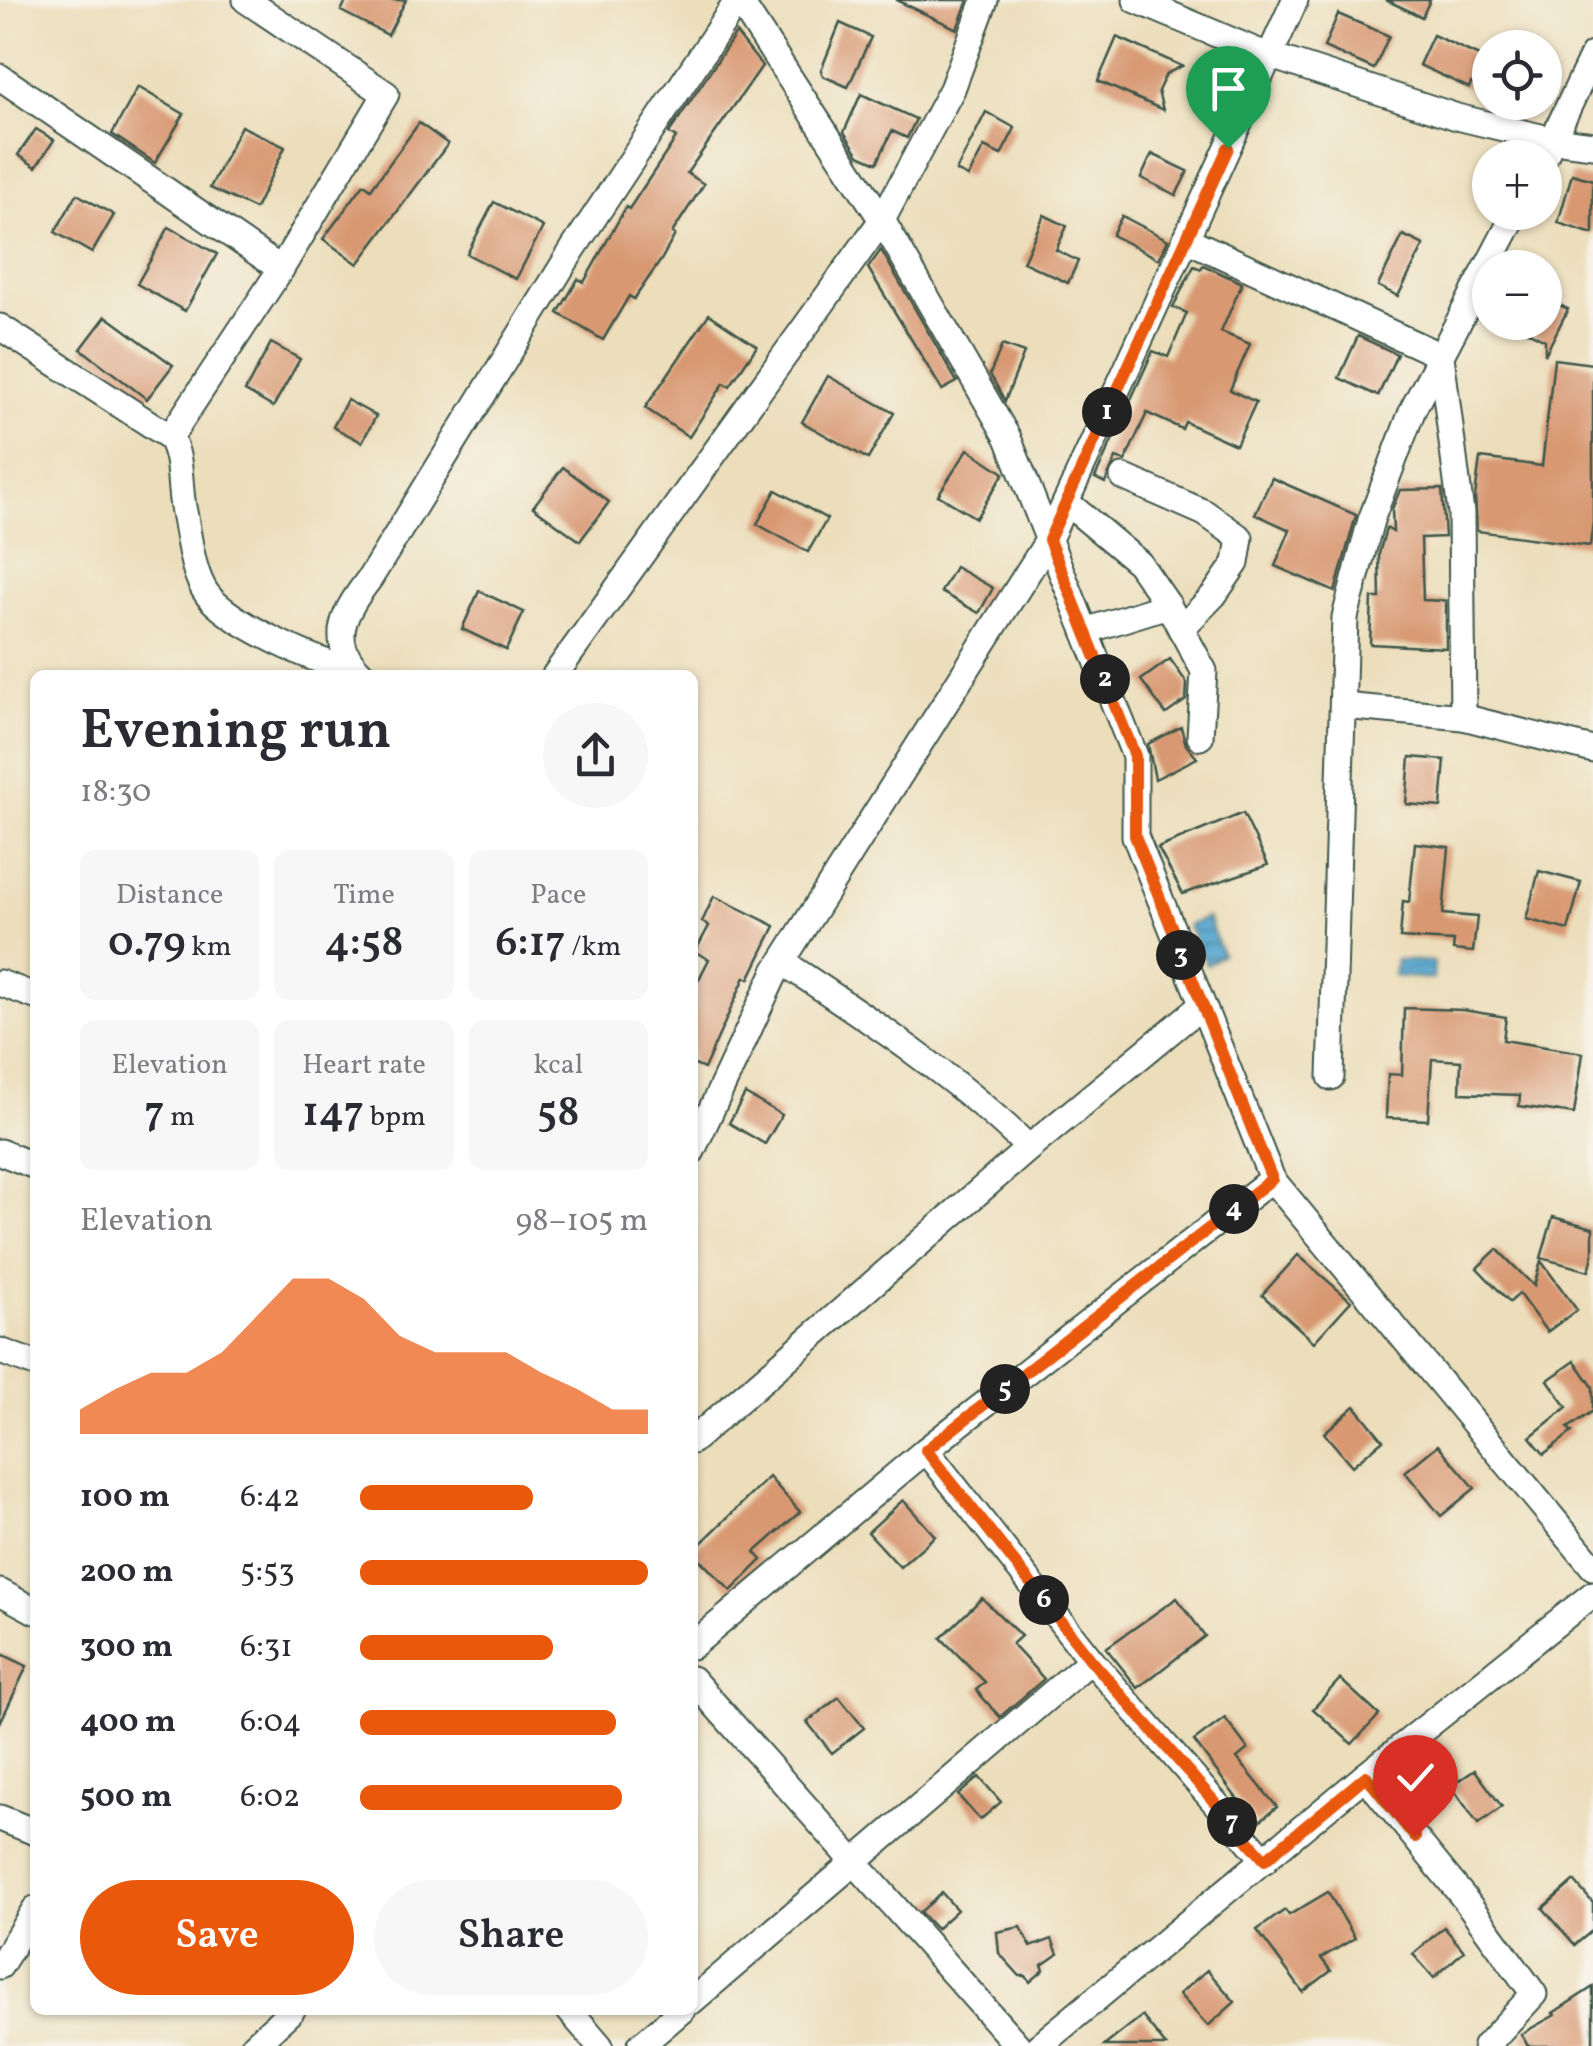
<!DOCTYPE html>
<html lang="en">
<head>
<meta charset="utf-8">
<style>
  :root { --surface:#fff; --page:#f7f7f7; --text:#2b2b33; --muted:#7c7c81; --accent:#ea580c }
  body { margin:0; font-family:Vollkorn,serif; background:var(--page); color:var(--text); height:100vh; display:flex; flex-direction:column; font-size:38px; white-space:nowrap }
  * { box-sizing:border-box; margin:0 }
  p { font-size:32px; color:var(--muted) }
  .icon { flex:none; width:55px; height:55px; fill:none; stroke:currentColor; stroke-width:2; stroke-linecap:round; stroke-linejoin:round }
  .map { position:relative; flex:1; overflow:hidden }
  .sheet { position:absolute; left:30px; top:670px; width:668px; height:1345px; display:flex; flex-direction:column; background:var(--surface); border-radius:15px; box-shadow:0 2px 8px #0004 }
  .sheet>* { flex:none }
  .buttons { position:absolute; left:1472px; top:30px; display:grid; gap:20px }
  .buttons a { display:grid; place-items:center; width:90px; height:90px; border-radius:50%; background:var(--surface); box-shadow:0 2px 8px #0004; font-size:50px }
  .pin { position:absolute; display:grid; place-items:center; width:85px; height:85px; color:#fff; margin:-102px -42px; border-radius:50% 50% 50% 0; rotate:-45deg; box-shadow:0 0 10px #0007 }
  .pin .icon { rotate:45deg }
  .km { position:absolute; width:50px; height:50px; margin:-25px; border-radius:50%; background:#222; color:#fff; font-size:28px; line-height:50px; text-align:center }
  .round { display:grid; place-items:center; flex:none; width:105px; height:105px; border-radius:52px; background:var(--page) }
  .headline { display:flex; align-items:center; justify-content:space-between; height:170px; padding:0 50px }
  h1 { font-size:55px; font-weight:600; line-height:75px }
  .stats { display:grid; grid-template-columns:repeat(3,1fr); gap:15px; height:170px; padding:10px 50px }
  .stats div { display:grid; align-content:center; border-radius:15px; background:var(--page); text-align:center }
  .stats b { font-size:42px; font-weight:600 }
  .stats small { font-size:28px; font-weight:400 }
  .stats p { font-size:28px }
  .chart { height:280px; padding:20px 50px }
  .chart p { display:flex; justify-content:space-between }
  .chart svg { width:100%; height:180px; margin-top:10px; fill:var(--accent); opacity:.7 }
  .button { display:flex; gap:20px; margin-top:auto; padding:20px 50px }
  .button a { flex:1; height:115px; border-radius:60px; background:var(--accent); color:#fff; font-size:40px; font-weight:600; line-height:115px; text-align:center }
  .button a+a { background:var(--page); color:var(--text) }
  ul { padding:0 50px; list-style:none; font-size:32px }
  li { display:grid; grid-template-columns:160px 120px 1fr; align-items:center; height:75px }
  li i { height:25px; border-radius:12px; background:var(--accent) }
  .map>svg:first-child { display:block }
  .water { fill:url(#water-rules); stroke:#3a7282; stroke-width:2.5 }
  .building { fill:#d89872 }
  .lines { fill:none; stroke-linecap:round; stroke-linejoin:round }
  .minor-casing { stroke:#3e5548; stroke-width:29 }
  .minor { stroke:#fff; stroke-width:25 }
  .route-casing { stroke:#fff; stroke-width:20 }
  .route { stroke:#ea580c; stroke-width:12 }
</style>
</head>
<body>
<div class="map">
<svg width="1593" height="2046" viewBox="0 0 1593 2046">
  <defs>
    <pattern id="water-rules" width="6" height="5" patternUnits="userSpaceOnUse" patternTransform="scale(2.5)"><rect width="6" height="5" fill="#56a7d0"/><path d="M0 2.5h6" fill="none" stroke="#4789aa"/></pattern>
  </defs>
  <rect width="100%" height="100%" fill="#f7f3e8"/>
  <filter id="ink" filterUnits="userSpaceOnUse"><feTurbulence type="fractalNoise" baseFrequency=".01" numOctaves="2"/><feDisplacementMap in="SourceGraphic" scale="20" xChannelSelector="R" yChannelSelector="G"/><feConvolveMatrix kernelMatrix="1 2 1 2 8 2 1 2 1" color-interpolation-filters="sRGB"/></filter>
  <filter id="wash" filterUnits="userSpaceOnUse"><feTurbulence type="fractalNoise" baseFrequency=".0048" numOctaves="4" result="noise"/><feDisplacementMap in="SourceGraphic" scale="40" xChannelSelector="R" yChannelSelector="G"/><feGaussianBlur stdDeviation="2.25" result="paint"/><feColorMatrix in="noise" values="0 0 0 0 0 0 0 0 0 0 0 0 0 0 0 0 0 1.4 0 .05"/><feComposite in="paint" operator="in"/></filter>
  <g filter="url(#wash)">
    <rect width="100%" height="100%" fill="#ecdebb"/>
    <g class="water">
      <path d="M1207,917l15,37 -15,11 -19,-39z"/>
      <path d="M1396,960l38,2 -1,17 -39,-3z"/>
    </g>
    <g id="blocks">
      <g class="building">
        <path d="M347,0h59l-18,35 -47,-24z"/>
        <path d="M896,0h72l-11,29z"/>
        <path d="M1386,0h44l-8,17z"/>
        <path d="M1338,14l51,22 -15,33 -50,-22z"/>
        <path d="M840,23l31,14 -23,50 -25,-11 -2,-6z"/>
        <path d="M736,33l26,33 -75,107 17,11 -32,49 3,2 -14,25 -27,39 -5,-3 -26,44 -45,-27 20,-34 6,3 42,-75 3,2 47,-71 -7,-5z"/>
        <path d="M1433,35l57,26 -11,25 -8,-3 -2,5 -50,-23z"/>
        <path d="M1117,37l65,29 -16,8 -8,17 5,19 -65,-29z"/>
        <path d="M138,87l46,27 -29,49 -43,-29z"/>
        <path d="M861,94l55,25 -9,19 -15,-7 -15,32 -18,-8 -15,-23z"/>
        <path d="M986,112l29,16 -14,27 -17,-8 -16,30 -12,-6z"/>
        <path d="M419,123l29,21 -90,120 -35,-25 41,-55 7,5z"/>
        <path d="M241,126l44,21 -30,62 -45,-21z"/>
        <path d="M36,129l18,11 -18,27 -18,-12z"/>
        <path d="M1152,154l36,17 -12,24 -35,-17z"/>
        <path d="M1572,174l21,6v54l-35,-11z"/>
        <path d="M77,194l37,21 -22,38 -37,-21z"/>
        <path d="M494,202l49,25 -27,52 -49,-25z"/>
        <path d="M1044,215l23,11 -11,24 22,11 -10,22 -45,-21z"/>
        <path d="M1122,216l46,24 -9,19 -47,-24z"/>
        <path d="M169,227l48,27 -32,57 -48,-27z"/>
        <path d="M1403,235l21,10 -26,51 -20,-10z"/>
        <path d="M881,250l76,132 -15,8 -74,-122z"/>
        <path d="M1203,265l39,18 -21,49 29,12 -20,46 26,12 -20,43 -51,-23 -3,7 -35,-16 -22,48 -9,-3 -11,25 -10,-5 58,-127 15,6 19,-44 -14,-6 21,-41 7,3z"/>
        <path d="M1545,298l23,11 -23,46v-15l-35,-18h35z"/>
        <path d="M709,314l48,32 -27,40 -6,-3 -35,54 -44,-29z"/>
        <path d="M106,316l67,49 -26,34 -66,-50z"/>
        <path d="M1358,336l39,18 -19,42 -39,-18z"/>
        <path d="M271,343l29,16 -27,48 -28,-16z"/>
        <path d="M1002,345l22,8 -19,48 -15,-27z"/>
        <path d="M1554,359l39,5v158l-3,24 -113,-15 -2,-34 5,-39 62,8z"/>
        <path d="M828,376l66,37 -26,46 -66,-37z"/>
        <path d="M347,400l29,16 -14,26 -29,-15z"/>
        <path d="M968,449l36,24 -28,45 -38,-23z"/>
        <path d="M563,467l46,35 -29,39 -47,-34z"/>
        <path d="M1272,478l84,37 -21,77 -60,-26 15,-36 -35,-16z"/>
        <path d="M1442,489l3,48 -24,1 2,62 23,1v47l-76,-4 2,-46h8l-1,-44 7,-26 7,4 -1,-23 8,-19z"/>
        <path d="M776,490l51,29 -19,33 -51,-28z"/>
        <path d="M955,567l38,21 -14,25 -38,-21z"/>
        <path d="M479,591l45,21 -18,38 -44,-21z"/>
        <path d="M1170,659l17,24 -1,17 -20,14 -25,-34z"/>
        <path d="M1181,727l5,18 11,13 -42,21 -7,-35z"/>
        <path d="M1410,757l35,3 -4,47 -35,-3z"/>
        <path d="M1243,813l25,52 -85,29 -25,-46z"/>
        <path d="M1415,843l34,4 -6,67 34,3 -4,35 -20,-2 1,-9 -54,-3 3,-37 6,1z"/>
        <path d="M1539,871l42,11 -13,48 -42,-11z"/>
        <path d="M714,896l61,30 -26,53 -4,-2 -41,92 -12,-5v-71l17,-34 -14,-7 14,-26 -7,-4z"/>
        <path d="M1404,1008l59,2 43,7 -3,23 80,13 -9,61 -55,-8 1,-11 -60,-2 1,-32 -29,-2 -4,61 -42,-2 2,-44 14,1z"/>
        <path d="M745,1094l37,21 -17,29 -36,-21z"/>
        <path d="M1553,1217l40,11v27l-4,16 -48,-13z"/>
        <path d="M1497,1249l37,37 7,-25 36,49 -30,22 -28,-38 -9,8 -33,-34z"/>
        <path d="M1298,1255l53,46 -37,41 -52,-47z"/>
        <path d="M1575,1361l18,26v24l-25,17 4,4 -28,22 -14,-17 37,-30 -19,-27z"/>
        <path d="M1355,1406l28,34 -31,26 -28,-33z"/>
        <path d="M1438,1445l37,43 -34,28 -36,-44z"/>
        <path d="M769,1477l31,35 -45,40 7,8 -31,31 -39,-39z"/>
        <path d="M903,1500l32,36 -35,31 -32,-35z"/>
        <path d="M982,1598l39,38 -9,8 32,35 -44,38 -24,-27 9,-8 -44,-44z"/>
        <path d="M1177,1598l28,38 -67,52 -32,-40z"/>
        <path d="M0,1653l27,13 -27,57z"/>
        <path d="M1340,1679l39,36 -27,29 -39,-35z"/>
        <path d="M839,1697l25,31 -32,25 -25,-31z"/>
        <path d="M1225,1718l23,31 -11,9 40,49 -21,17 -62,-83z"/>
        <path d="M1475,1770l27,37 -24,17 -27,-38z"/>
        <path d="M979,1777l22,25 -21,18 -22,-25z"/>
        <path d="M1574,1881l19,22v27l-18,15 -32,-37z"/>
        <path d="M1328,1892l27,46 -34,20 10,13 -28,21 -46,-62 28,-20 4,5z"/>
        <path d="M942,1893l15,17 -21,19 -16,-17z"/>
        <path d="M1021,1927l10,20 21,-8 6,15 -16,11 2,5 -14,12 -4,-6h-6l-21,-23 -2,-21z"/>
        <path d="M1444,1927l20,24 -30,27 -21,-24z"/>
        <path d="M1207,1970l28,32 -27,24 -29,-32z"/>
        <path d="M1593,1987v59h-65l-7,-12 34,-19 -2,-2z"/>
        <path d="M1142,2016l24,30h-62z"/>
      </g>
    </g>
  </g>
  <g filter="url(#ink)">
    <use href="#blocks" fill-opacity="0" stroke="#3e5548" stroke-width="2.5"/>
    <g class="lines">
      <g class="minor-casing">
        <g id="minor">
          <path d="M739,0l143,220 126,218 127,318v80l137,343 321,388"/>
          <path d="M1136,0l120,51 201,66 96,23 40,5"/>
          <path d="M0,77l281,192 105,-175 -140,-94"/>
          <path d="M1544,158l49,-103"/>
          <path d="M1186,239l255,117 20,157 2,204 -120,-11"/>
          <path d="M0,327l170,110c13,23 8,49 14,75 5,25 8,61 23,82 21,29 115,72 151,77"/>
          <path d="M170,437l111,-168"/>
          <path d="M1123,477l82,36 35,25 -4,25 -22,32 -33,34"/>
          <path d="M1066,502l73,61 29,42 36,66 -4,66"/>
          <path d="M1085,631l83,-26"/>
          <path d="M363,675c-38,-34 -18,-64 7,-97l203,-329 165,-249"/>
          <path d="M555,675l327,-455 70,-131 33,-89"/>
          <path d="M1463,717l130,33"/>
          <path d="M784,963c86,57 171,113 245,185"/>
          <path d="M0,983l35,13"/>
          <path d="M1331,1077l14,-460 26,-97 42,-111 103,-197"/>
          <path d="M692,1151l84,-180 273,-432 246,-539"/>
          <path d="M0,1152l35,14"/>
          <path d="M0,1351l35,13"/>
          <path d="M692,1441l337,-293 172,-142"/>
          <path d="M926,1450l165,210 174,200"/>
          <path d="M0,1592l35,19"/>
          <path d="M692,1646l234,-196 346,-271"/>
          <path d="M692,1679l326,367"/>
          <path d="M1365,1776l99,122 70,96 -48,52"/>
          <path d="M0,1818l35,14"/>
          <path d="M0,1966l35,-57"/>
          <path d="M692,2001l399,-341"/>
          <path d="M569,2010l31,36"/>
          <path d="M253,2046l39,-36"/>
          <path d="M640,2046l42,-36"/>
          <path d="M1039,2046l326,-270 228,-182"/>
        </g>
      </g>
      <use href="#minor" class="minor"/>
    </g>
  </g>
  <g class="lines" filter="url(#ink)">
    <g class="route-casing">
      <path id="route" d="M1228,148l-179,392 86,216v80l137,343 -346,271 165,210 174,200 101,-84 49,61"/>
    </g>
    <use href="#route" class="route"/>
  </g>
</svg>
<div class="buttons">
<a><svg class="icon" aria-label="locate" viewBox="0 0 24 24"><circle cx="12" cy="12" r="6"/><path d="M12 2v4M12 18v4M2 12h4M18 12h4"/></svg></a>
<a>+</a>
<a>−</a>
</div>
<div class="pin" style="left:1228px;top:148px;background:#1e9e55"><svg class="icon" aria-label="arrive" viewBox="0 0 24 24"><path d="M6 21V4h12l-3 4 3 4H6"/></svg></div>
<div class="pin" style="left:1415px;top:1837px;background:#d93025"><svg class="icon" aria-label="check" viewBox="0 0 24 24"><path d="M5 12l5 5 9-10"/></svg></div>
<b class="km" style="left:1107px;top:412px">1</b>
<b class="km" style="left:1105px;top:679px">2</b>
<b class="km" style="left:1181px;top:955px">3</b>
<b class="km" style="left:1234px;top:1209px">4</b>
<b class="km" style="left:1005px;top:1389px">5</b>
<b class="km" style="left:1044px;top:1600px">6</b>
<b class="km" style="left:1232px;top:1822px">7</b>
<section class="sheet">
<div class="headline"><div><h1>Evening run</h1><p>18:30</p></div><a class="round"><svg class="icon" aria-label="share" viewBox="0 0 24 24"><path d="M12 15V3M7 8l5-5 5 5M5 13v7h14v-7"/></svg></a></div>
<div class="stats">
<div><p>Distance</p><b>0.79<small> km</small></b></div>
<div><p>Time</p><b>4:58</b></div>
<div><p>Pace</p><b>6:17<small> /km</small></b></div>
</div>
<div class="stats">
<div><p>Elevation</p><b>7<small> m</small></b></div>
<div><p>Heart rate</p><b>147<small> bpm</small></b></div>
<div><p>kcal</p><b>58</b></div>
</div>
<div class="chart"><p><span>Elevation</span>98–105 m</p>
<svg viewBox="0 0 160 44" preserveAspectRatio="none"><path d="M0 44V38L10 33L20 29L30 29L40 24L50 15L60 6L70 6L80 11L90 20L100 24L110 24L120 24L130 29L140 33L150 38L160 38V44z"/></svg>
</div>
<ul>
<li><b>100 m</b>6:42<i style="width:60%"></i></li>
<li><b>200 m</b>5:53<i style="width:100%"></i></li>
<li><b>300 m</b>6:31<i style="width:67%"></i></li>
<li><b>400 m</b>6:04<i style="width:89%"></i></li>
<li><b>500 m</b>6:02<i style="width:91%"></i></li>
</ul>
<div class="button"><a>Save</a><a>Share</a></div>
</section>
</div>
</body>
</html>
